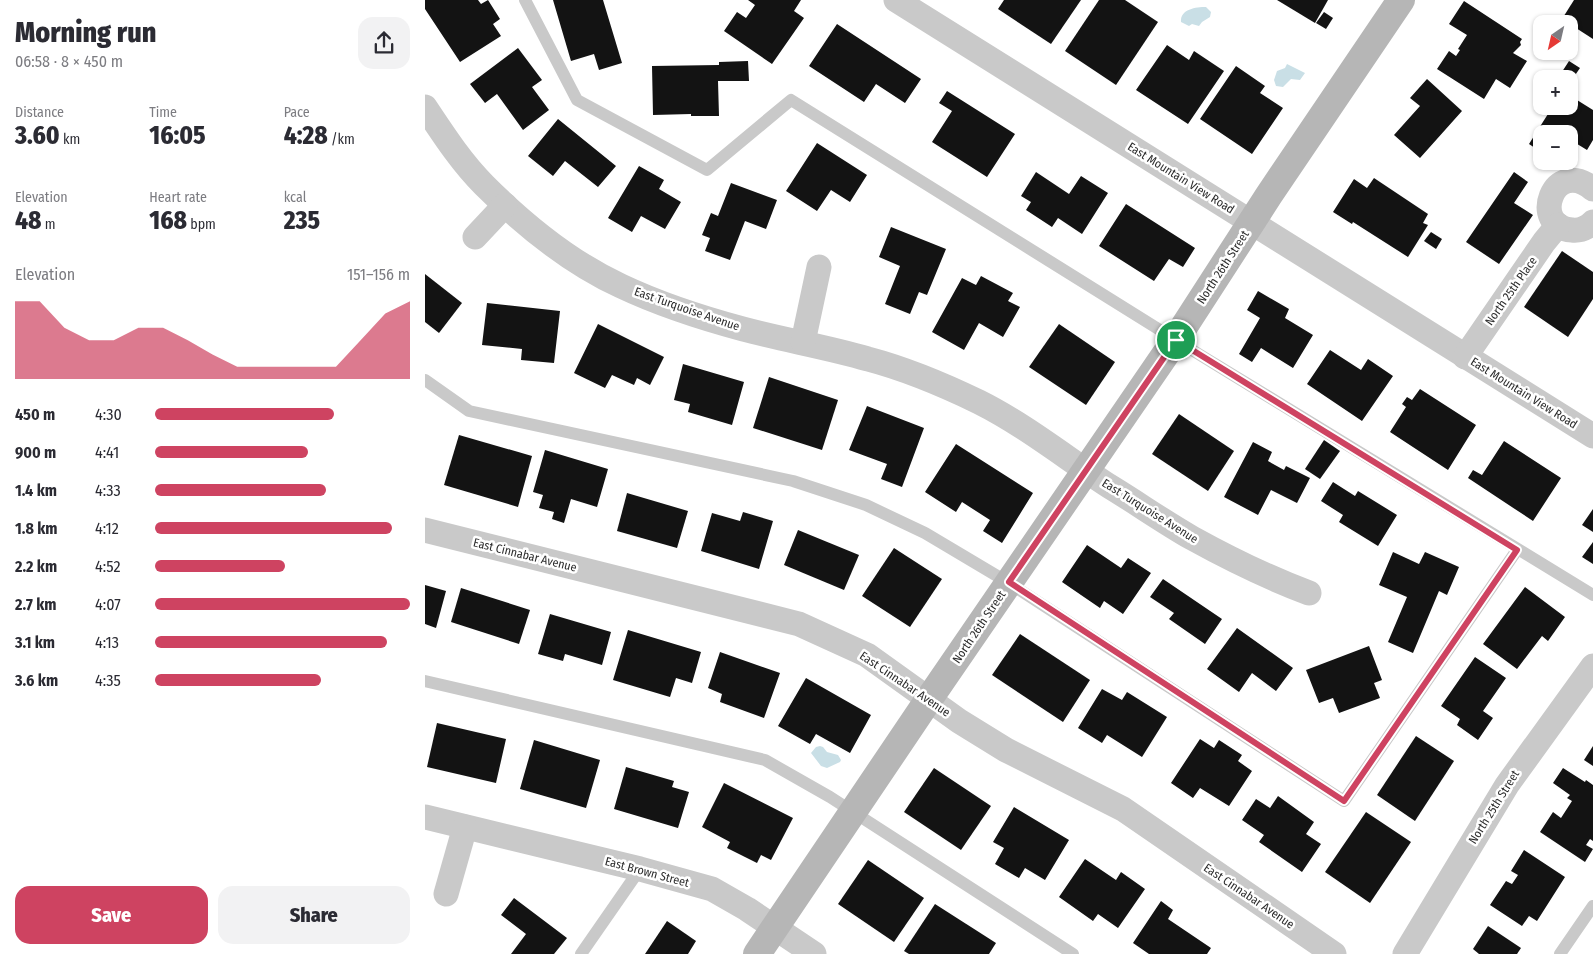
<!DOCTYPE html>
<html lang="en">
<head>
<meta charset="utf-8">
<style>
  :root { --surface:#fff; --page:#f2f2f3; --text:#2b2b33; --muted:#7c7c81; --accent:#ce4361 }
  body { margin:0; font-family:"Fira Sans Condensed",sans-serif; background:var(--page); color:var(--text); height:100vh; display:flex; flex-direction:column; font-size:19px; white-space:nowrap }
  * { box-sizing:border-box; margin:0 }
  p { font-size:16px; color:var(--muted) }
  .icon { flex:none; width:28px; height:28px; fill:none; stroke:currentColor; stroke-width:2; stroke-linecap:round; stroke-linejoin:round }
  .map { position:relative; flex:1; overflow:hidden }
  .sheet { display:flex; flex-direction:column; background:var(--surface); width:425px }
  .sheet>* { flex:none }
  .needle { width:32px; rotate:214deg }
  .tools { position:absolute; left:1108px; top:15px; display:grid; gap:10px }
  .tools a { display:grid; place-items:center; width:45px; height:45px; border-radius:10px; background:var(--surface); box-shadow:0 1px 4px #0004; font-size:25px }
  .pin { position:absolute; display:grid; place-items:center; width:42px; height:42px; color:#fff; margin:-21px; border:2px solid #fff; border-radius:50%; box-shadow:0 1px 5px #0007 }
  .round { display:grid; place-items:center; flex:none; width:52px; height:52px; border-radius:15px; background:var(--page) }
  .head { display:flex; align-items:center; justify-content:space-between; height:85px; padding:0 15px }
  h1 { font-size:28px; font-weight:800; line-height:38px }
  .stats { display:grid; grid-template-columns:repeat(3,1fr); gap:8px; height:85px; padding:5px 15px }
  .stats div { display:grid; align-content:center }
  .stats b { font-size:25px; font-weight:800 }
  .stats small { font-size:14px; font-weight:400 }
  .stats p { font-size:14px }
  .chart { height:140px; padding:10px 15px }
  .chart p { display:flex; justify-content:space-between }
  .chart svg { width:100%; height:90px; margin-top:5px; fill:var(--accent); opacity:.7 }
  .primary-button { display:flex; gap:10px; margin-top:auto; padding:10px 15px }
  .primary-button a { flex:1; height:58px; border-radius:15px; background:var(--accent); color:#fff; font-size:20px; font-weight:800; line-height:58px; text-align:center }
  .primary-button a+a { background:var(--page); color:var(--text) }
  ul { padding:0 15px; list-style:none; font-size:16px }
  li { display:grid; grid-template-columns:80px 60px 1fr; align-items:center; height:38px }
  li i { height:12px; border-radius:6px; background:var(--accent) }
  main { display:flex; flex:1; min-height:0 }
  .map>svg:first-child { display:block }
  .water { fill:#c9dfe6 }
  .building { fill:#131313 }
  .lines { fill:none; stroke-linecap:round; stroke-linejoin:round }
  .lane { stroke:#c9c9c9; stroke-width:12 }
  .street { stroke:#c9c9c9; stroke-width:25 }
  .secondary { stroke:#b6b6b6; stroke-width:28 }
  .route-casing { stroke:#fff; stroke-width:10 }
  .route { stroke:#ce4361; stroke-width:6 }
  .labels { text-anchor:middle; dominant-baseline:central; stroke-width:5; stroke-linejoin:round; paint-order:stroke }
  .street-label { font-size:12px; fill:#2c2c2c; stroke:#fff }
</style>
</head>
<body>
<main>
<section class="sheet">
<div class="head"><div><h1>Morning run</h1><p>06:58 · 8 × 450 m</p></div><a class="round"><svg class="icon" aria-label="share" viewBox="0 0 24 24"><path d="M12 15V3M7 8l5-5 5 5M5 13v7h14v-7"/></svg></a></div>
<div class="stats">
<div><p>Distance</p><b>3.60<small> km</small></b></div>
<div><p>Time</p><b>16:05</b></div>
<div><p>Pace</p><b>4:28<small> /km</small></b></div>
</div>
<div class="stats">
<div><p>Elevation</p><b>48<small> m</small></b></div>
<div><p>Heart rate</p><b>168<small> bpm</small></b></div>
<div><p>kcal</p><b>235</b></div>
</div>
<div class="chart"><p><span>Elevation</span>151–156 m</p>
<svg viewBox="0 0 160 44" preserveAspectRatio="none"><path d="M0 44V6L10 6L20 19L30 25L40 25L50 19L60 19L70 25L80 32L90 38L100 38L110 38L120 38L130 38L140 25L150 12L160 6V44z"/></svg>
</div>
<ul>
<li><b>450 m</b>4:30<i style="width:70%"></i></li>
<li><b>900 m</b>4:41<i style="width:60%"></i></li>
<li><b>1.4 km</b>4:33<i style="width:67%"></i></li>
<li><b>1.8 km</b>4:12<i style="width:93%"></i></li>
<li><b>2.2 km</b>4:52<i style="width:51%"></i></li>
<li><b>2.7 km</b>4:07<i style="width:100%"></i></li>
<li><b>3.1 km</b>4:13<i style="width:91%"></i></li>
<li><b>3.6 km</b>4:35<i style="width:65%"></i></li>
</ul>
<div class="primary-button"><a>Save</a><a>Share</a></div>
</section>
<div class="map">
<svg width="1168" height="954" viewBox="0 0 1168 954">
  <rect width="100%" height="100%" fill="#fff"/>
  <g class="water">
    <path d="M781,7l5,5 -1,5 -8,5 -3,4 -7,-2 -3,2 -8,-4c-1,-13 15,-15 25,-15z"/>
    <path d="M862,64l18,9 -5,7 -9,-1 -8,8 -7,-1 -2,-6 3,-9 8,-3z"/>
    <path d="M395,746l3,1 4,5 11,3 3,5 -1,2 -13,6 -6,-2 -10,-13 5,-6z"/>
  </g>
  <g class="building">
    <path d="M0,0h53l3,4 7,-4 12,19 -7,5 8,12 -41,26 -35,-53z"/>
    <path d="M128,0h50l19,63 -23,7 -5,-16 -23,7z"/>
    <path d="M323,0h53l-7,11 10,7 -32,46 -48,-33 13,-19 9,6 9,-13z"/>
    <path d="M579,0h77l-30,44 -53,-35z"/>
    <path d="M674,0h26l33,22 -42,63 -51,-34z"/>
    <path d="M852,0h51l-13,23z"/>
    <path d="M1149,0h19v39l-31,-20z"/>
    <path d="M1039,1l58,38 -2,3 1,3 -8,8 14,8 -17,27 -14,-9 -12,20 -47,-30 12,-18 7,5 4,-6 -2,-1 9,-14 -18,-11z"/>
    <path d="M899,12l9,6 -7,11 -10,-6z"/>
    <path d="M412,24l84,55 -16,24 -29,-19 -12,18 -55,-36z"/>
    <path d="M742,45l22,15 5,-9 30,20 -36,53 -52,-34z"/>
    <path d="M93,48l24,32 -10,7 17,23 -26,20 -26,-36 -12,9 -15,-19z"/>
    <path d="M323,61l1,20h-31l1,35h-28v-2l-38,1 -1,-49 67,-1v-3z"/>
    <path d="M1144,61l11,7 -11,16v-5l-11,-1z"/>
    <path d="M811,66l29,20 -5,7 23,15 -31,46 -52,-35z"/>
    <path d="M1002,79l35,32 -42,47 -26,-23 26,-29 -10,-8z"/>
    <path d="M522,91l68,43 -28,43 -55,-35 20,-31 -13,-8z"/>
    <path d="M1144,95l24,15v30l-6,10 -18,-11v-5h-28v18l-12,-8 24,-38h16z"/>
    <path d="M133,119l58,47 -18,21 -33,-26 -12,15 -25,-20z"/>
    <path d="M392,143l50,32 -17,27 -19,-12 -14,21 -31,-20z"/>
    <path d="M214,166l25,14 -5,9 22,13 -16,27 -24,-13 -9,16 -24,-14z"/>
    <path d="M611,172l33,22 12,-18 27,17 -26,41 -24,-16 -6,9 -26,-17 5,-8 -10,-6z"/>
    <path d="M1089,172l14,10 -14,21 19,12 -34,49 -33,-22z"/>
    <path d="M949,178l54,36 -5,9 5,2 -20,32 -55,-35 -1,2 -19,-12 21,-33 13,9z"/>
    <path d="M306,183l46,17 -11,29 -21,-8 -15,39 -25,-9 5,-13 -8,-3 9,-22 7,3z"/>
    <path d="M701,204l69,44 -12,19 -14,-8 -15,22 -55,-35z"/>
    <path d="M466,227l55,22 -19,46 -8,-3 -9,22 -25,-10 15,-38 -21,-9z"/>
    <path d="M1006,232l11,7 -6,10 -12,-8z"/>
    <path d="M1137,251l31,21v27l-25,38 -44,-30z"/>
    <path d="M0,274l37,29 -23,30 -14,-11z"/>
    <path d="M556,276l32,17 -5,8 12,6 -17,30 -24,-14 -15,27 -32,-18 30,-54 14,7z"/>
    <path d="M833,291l31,18 -4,9 28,17 -20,33 -32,-20 -9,14 -13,-8 21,-36 -13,-8z"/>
    <path d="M62,303l73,8 -6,52 -33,-3 1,-11 -40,-4z"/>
    <path d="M173,324l66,33 -14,28 -13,-7 -3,7 -22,-10 -7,13 -31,-15z"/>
    <path d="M634,324l56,38 -29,43 -57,-38z"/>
    <path d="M905,350l31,20 7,-11 25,17 -31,45 -55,-37z"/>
    <path d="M258,364l61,18 -12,43 -44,-13 2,-8 -16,-4z"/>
    <path d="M344,377l69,23 -16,50 -69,-22z"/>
    <path d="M995,389l56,36 -28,45 -58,-38 16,-25 -4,-3 5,-7 5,3z"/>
    <path d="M442,406l57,22 -22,59 -21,-8 6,-15 -38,-14z"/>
    <path d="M754,414l55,37 -26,40 -56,-37z"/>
    <path d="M34,435l73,21 -14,51 -74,-22z"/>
    <path d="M899,440l16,11 -20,28 -15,-10z"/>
    <path d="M1079,441l57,37 -28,43 -65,-43 5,-8 9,5z"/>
    <path d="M828,442l19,10 -4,9 16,9 2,-4 24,12 -13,25 -26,-13 -13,25 -34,-18z"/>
    <path d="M531,444l77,49 -31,50 -19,-12 7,-11 -28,-18 -6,10 -31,-20z"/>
    <path d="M120,450l63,19 -11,38 -26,-8 -7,24 -12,-4 2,-7 -15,-4 4,-13 -10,-3z"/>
    <path d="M908,482l22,14 3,-5 39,24 -19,31 -39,-24 4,-7 -22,-14z"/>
    <path d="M202,493l61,18 -11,37 -60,-17z"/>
    <path d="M1168,509v23l-11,-7z"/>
    <path d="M318,512l30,9 -14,48 -58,-18 11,-38 28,8z"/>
    <path d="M373,530l61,25 -15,35 -60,-25z"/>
    <path d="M1168,542v22l-11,-7z"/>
    <path d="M662,545l34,23 7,-10 23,15 -28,41 -19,-13 -4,7 -38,-26z"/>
    <path d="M469,548l48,31 -32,48 -48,-31z"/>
    <path d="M968,552l26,12 6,-12 34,15 -12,28 -8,-4 -26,62 -25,-11 19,-45 -28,-12z"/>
    <path d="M738,579l59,40 -17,25 -36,-25 5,-6 -24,-16z"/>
    <path d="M0,585l21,6 -10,37 -11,-4z"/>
    <path d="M1100,587l40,30 -17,24 -6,-5 -25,33 -34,-25z"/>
    <path d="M36,588l69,22 -11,34 -68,-22z"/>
    <path d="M125,614l61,18 -9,33 -37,-11 -2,7 -25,-7z"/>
    <path d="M812,628l56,40 -17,23 -24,-18 -13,19 -32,-23z"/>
    <path d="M203,630l73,22 -9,31 -16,-5 -6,19 -57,-17z"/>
    <path d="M595,634l70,46 -27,42 -71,-47z"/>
    <path d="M944,646l13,34 -8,3 6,15 -41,15 -6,-15 -14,5 -13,-33z"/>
    <path d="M295,652l60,21 -16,45 -44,-16 2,-8 -14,-6z"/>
    <path d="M1050,657l31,21 -23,33 10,7 -15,22 -21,-15 3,-6 -19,-13z"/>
    <path d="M381,678l65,37 -21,38 -34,-19 -6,10 -32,-18z"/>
    <path d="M677,689l20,11 5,-8 40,25 -25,40 -35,-22 -5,8 -24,-15z"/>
    <path d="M12,723l69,16 -10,44 -69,-16z"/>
    <path d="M991,736l38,25 -39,60 -38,-26z"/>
    <path d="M775,739l14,9 5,-8 23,15 -4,6 14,10 -23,35 -29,-18 -7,10 -22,-15z"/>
    <path d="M109,740l66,20 -14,48 -66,-19z"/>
    <path d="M1168,746v20l-9,-6z"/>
    <path d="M201,767l48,14 -2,6 17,5 -11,36 -64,-19z"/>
    <path d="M509,768l57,38 -30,44 -57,-38z"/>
    <path d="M1138,768l22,14 1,-2 7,5v56l-3,-2 -4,6 7,4 -8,13 -45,-30 13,-20 8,6 11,-17 -5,-3 3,-3 -17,-12z"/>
    <path d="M299,783l69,35 -22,42 -10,-5 -4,8 -30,-15 3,-6 -28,-15z"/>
    <path d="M853,796l36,26 -8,12 15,10 -19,28 -43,-30 5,-7 -22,-15 14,-21 14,9z"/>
    <path d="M589,807l55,33 -24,40 -20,-12 -6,10 -24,-14 9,-16 -11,-6z"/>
    <path d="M941,812l45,30 -41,61 -45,-31z"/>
    <path d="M1099,850l41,27 -28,44 -8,-5 -7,10 -32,-21 16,-24 6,3 6,-9 -7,-4z"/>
    <path d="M660,859l31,21 5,-8 24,17 -27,39 -20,-14 -5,7 -34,-24z"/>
    <path d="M443,860l56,38 -30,44 -56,-38z"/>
    <path d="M89,898l53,40 -13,16h-43l15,-20 -25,-19z"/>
    <path d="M736,901l12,9 -5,9 43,29 -4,6h-58l-16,-11z"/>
    <path d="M510,904l61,39 -7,11h-80l-5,-3z"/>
    <path d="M242,921l29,20 -8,13h-43z"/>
    <path d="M1063,926l33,22 -4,6h-38l-6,-5z"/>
  </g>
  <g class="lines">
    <g class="lane">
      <path d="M100,0l52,100 130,70 84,-70 401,250 401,245"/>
      <path d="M0,380l44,31 324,70 73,24 59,28 84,50 335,218 173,-251"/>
      <path d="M0,681l340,79 65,37 243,157"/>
      <path d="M156,954l59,-85"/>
      <path d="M1135,954l33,-48"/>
    </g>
    <g class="street">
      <path d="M471,0l697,436"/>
      <path d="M0,107c18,27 36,55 59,78 39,39 87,78 137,101 38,18 81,32 122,43 41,11 84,18 125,30 38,10 76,26 111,43 46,23 87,56 130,84 28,17 55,36 83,52 38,21 77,40 117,55"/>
      <path d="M1168,189c-40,-33 -64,38 -21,41 9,1 15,-2 21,-8"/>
      <path d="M50,237l30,-32"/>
      <path d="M378,342l16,-75"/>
      <path d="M1040,357l79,-115 14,-17"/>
      <path d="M0,530l374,94 68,31 92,66 47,29 117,59 211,145"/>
      <path d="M0,817l215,52 72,20 35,20 67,45"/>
      <path d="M21,894l19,-67"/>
      <path d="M980,954l102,-169 86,-119"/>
    </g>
    <path class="secondary" d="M332,954l172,-255 247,-360 93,-144 132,-195"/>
  </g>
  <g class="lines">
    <g class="route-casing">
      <path id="route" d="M751,340l341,210 -173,251 -335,-219z"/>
    </g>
    <use href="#route" class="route"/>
  </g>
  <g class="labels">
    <g class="street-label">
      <text transform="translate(756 178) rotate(32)">East Mountain View Road</text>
      <text transform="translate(798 267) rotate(-57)">North 26th Street</text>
      <text transform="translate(1086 291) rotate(-55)">North 25th Place</text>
      <text transform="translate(262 309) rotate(19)">East Turquoise Avenue</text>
      <text transform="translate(1099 393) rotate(32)">East Mountain View Road</text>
      <text transform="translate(725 511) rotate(32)">East Turquoise Avenue</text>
      <text transform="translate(100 555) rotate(14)">East Cinnabar Avenue</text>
      <text transform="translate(554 627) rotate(-56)">North 26th Street</text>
      <text transform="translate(480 684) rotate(34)">East Cinnabar Avenue</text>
      <text transform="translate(1069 807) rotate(-58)">North 25th Street</text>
      <text transform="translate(222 872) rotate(15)">East Brown Street</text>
      <text transform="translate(824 896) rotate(34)">East Cinnabar Avenue</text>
    </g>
  </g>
</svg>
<div class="tools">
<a><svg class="needle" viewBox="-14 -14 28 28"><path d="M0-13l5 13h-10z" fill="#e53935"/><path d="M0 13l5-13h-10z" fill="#7c7c81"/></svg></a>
<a>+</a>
<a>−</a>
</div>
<div class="pin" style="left:751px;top:340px;background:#1e9e55"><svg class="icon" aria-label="arrive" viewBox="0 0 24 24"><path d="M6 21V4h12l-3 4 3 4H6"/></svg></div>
</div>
</main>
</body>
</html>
